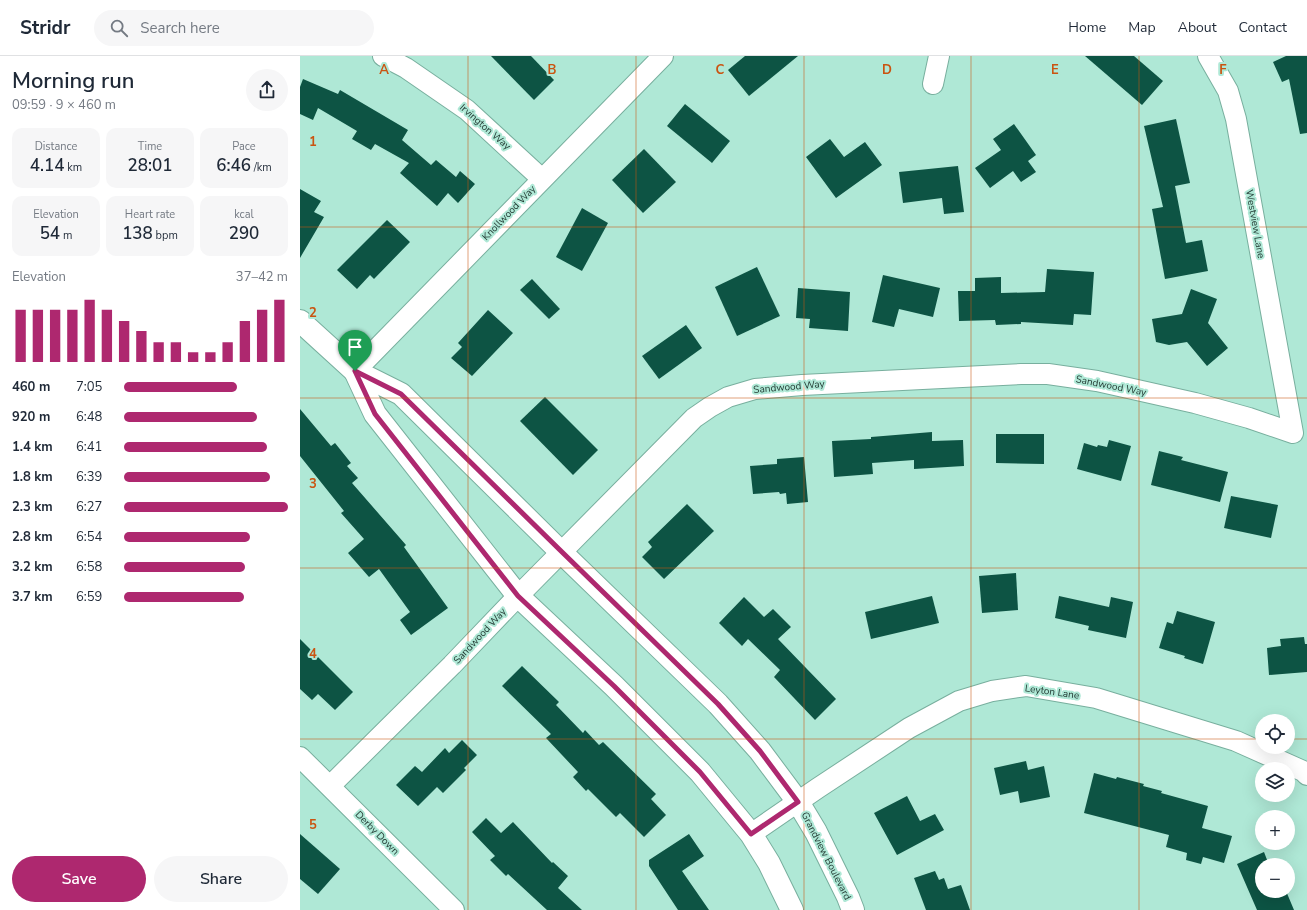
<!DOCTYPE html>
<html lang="en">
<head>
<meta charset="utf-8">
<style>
  :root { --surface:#fff; --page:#f6f6f7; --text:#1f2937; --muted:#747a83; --line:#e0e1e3; --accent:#ae286f }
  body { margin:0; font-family:"Nunito Sans",sans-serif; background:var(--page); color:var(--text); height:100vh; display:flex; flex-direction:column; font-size:15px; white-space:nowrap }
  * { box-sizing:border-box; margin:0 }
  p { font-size:13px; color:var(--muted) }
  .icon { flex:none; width:22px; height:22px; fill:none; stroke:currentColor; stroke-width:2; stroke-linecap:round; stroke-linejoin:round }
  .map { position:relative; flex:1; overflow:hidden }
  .panel { display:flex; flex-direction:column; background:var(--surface); width:300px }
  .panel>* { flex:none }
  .buttons { position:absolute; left:955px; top:658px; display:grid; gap:8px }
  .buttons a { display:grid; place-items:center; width:40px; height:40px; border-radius:50%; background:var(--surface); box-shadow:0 4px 16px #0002; font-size:20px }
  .pin { position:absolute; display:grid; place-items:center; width:34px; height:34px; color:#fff; margin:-41px -17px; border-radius:50% 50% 50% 0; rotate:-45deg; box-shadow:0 0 4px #0007 }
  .pin .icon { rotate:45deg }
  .round { display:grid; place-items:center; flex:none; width:42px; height:42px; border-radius:21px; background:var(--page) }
  .summary { display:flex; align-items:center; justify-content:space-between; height:68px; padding:0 12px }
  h1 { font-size:22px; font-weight:600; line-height:30px }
  .stats { display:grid; grid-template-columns:repeat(3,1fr); gap:6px; height:68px; padding:4px 12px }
  .stats div { display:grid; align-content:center; border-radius:10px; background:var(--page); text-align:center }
  .stats b { font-size:17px; font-weight:600 }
  .stats small { font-size:11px; font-weight:400 }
  .stats p { font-size:11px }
  .chart { height:112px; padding:8px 12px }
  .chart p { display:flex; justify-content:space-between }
  .chart svg { width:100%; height:72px; margin-top:4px; stroke:var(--accent); stroke-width:6 }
  .cta { display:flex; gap:8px; margin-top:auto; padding:8px 12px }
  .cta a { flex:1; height:46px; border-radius:24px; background:var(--accent); color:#fff; font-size:16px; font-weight:600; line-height:46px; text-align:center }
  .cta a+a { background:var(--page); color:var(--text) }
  ul { padding:0 12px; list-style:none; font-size:13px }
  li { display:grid; grid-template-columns:64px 48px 1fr; align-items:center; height:30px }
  li i { height:10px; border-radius:5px; background:var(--accent) }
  header { display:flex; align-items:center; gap:24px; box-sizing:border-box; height:56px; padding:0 20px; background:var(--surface); border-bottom:1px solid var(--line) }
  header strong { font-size:19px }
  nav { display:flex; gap:22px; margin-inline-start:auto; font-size:14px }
  .search { width:280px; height:36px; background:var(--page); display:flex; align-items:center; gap:10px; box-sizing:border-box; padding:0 14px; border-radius:22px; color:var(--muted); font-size:15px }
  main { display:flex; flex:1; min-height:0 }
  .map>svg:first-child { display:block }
  .building { fill:#0d5444 }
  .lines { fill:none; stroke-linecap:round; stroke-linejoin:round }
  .street-casing { stroke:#78af9e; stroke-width:22 }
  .secondary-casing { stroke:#78af9e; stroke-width:24 }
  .street { stroke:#fff; stroke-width:20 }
  .secondary { stroke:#fff; stroke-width:22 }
  .route-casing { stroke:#fff; stroke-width:8 }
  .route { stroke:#ae286f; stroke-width:5 }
  .grid { fill:none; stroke:#ca5411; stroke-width:1; stroke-opacity:0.55 }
  .labels { text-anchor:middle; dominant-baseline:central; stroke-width:4; stroke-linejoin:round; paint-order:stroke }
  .street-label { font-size:10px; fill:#1f362f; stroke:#afe8d6 }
  .grid-label { font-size:13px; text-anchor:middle; font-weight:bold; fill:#ca5411; stroke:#afe8d6; stroke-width:4; stroke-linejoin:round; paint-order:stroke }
</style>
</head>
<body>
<header>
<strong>Stridr</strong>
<div class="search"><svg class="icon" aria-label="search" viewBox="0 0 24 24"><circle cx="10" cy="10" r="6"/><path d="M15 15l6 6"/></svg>Search here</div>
<nav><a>Home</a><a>Map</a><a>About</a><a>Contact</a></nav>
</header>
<main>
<section class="panel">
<div class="summary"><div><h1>Morning run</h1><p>09:59 · 9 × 460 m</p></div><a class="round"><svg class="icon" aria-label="share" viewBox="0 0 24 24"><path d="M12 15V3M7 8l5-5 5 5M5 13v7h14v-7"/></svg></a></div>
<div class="stats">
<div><p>Distance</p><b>4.14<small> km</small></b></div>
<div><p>Time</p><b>28:01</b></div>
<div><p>Pace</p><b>6:46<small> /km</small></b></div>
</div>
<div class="stats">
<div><p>Elevation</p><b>54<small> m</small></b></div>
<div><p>Heart rate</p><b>138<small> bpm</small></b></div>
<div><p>kcal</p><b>290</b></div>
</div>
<div class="chart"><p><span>Elevation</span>37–42 m</p>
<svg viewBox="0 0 160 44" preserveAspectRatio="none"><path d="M5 44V12M15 44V12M25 44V12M35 44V12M45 44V6M55 44V12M65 44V19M75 44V25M85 44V32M95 44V32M105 44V38M115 44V38M125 44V32M135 44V19M145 44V12M155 44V6"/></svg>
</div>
<ul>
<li><b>460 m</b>7:05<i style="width:69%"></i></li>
<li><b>920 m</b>6:48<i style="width:81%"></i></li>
<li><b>1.4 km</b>6:41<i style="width:87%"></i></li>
<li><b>1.8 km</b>6:39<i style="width:89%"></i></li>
<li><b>2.3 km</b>6:27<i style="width:100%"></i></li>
<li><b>2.8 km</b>6:54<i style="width:77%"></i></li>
<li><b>3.2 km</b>6:58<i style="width:74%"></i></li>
<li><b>3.7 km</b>6:59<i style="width:73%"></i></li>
</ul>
<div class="cta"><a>Save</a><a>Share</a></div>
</section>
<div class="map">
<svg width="1007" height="854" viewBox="0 0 1007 854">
  <rect width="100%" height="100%" fill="#afe8d6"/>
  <g class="building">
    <path d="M191,0h40l23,24 -20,20z"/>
    <path d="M445,0h53l-49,40 -21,-26z"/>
    <path d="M785,0h49l29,25 -21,24z"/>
    <path d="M986,0h21v77l-7,1 -11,-55 -7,3 -9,-20z"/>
    <path d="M3,23l35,15 2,-4 68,40 -6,10 29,25 5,-5 20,17 4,-6 15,13 -17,19 -10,-10 -11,13 -37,-33 9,-10 -34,-19 -4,6 -19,-11 5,-8 -39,-23 -5,12 -13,-6v-27z"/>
    <path d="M385,48l45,37 -18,22 -45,-37z"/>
    <path d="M876,63l14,64 -15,3 11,57 16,-3 6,31 -43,8 -13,-70 11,-2 -19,-81z"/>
    <path d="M714,68l22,31 -8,6 8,11 -15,10 -8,-11 -23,17 -15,-20 26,-18 -8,-11z"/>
    <path d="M530,83l14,18 21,-15 17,23 -46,33 -30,-41z"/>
    <path d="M344,93l32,33 -33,31 -31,-33z"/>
    <path d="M658,110l6,46 -20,2 -2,-16 -39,5 -4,-31z"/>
    <path d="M0,133l21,12 -7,11 10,5 -24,41z"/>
    <path d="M282,152l26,15 -26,48 -26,-14z"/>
    <path d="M87,164l23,22 -36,37 -4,-4 -13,14 -20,-19z"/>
    <path d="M457,211l23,49 -43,20 -22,-49z"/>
    <path d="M747,213l47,3 -3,43 -17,-1 -1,11 -52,-3v2l-25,1 -1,-5 -36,1 -1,-30h17v-13l26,-1v16l44,-1z"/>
    <path d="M583,219l57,13 -7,29 -34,-8 -5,18 -22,-5z"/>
    <path d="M232,223l28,30 -11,10 -29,-29z"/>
    <path d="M498,232l52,4 -2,39 -39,-3 1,-9 -14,-1z"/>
    <path d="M891,233l26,10 -9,24 20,25 -21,18 -20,-24 -18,3 -13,-3 -4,-23 30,-5z"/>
    <path d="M188,254l25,23 -41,43 -21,-18 11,-11 -4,-4z"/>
    <path d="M386,269l16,23 -43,31 -17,-23z"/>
    <path d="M245,341l53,53 -25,25 -53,-54z"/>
    <path d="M0,353l31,37 4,-3 16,20 -4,3 11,12 -6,5 54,62 -2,2 44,61 -37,27 -11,-15 10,-8 -31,-43 -10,8 -21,-24 16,-14 -23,-26 3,-2 -44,-55z"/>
    <path d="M632,376v9l31,-1 1,26 -50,3v-9l-42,3 1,11 -39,3 -2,-36 39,-2v-2z"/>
    <path d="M696,378h48v30l-48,-1z"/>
    <path d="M809,384l22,6 -10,35 -44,-12 7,-26 13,4 1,-2 9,2z"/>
    <path d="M859,395l24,6 -2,3 47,12 -8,30 -69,-17z"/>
    <path d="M504,401l4,45 -21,2 -1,-11 -6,1 -1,-2 -26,2 -3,-28 27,-2v-5z"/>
    <path d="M931,440l47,9 -7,33 -47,-10z"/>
    <path d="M387,448l27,27 -50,48 -22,-22 10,-10 -4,-5z"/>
    <path d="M716,517l2,37 -36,3 -3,-37z"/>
    <path d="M632,540l7,27 -68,16 -6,-27z"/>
    <path d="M759,540l50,11 2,-10 22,5 -7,36 -38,-8 1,-4 -34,-8z"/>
    <path d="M444,541l20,20 9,-8 18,18 -13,12 58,60 -21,21 -41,-43 6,-7 -32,-31 -6,7 -23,-23z"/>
    <path d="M877,555l38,11 -12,42 -19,-6 1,-2 -26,-8 8,-26 6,2z"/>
    <path d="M1004,581l1,7h2v28l-38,3 -2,-27 14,-2 -1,-7z"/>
    <path d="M0,583l53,53 -18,18 -17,-16 -6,6 -12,-11z"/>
    <path d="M222,610l37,36 -3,3 27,28 2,-3 14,15 4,-3 53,52 -5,5 15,16 -22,22 -24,-24 -4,4 -28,-28 -2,2 -13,-14 5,-5 -32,-34 5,-4 -49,-48z"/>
    <path d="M162,684l15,15 -13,13 2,2 -23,23 -6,-6 -19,19 -22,-21 19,-19 7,6 23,-24 4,5z"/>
    <path d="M726,705l2,9 16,-4 6,31 -30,6 -2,-12 -18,4 -6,-27z"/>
    <path d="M794,717l22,6 1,-2 27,7 -1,2 19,5 -1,2 47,13 -6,22 30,8 -8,27 -21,-6 -2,7 -15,-4 1,-7 -21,-6 3,-12 -85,-22z"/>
    <path d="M607,740l13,25 15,-7 9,16 -47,25 -23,-42z"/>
    <path d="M186,762l15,15 12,-11 39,41 1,-1 15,14 -10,12 24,22h-35l-39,-36 -2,2 -16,-16 5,-4 -23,-24z"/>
    <path d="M0,778l40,35 -22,25 -18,-15z"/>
    <path d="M389,778l15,22 -22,15 27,39h-31l-29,-44v-6z"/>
    <path d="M964,796l5,13h-7v26h24l8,19h-37l-20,-46z"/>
    <path d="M635,815l4,9 5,-2 4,11 13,-4 9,25h-44l-12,-32z"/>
  </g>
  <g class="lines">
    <g class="street-casing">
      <g id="street">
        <path d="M83,0l23,12 61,42 75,69"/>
        <path d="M633,28l6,-28"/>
        <path d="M55,315l308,-315"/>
        <path d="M0,701l154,153"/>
        <path d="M30,730l122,-121 66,-69 176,-178 16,-11 18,-10 27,-8 47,-4 219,-11h27l49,7 98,22 54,15 44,15 -57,-314 -8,-28 -20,-35"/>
        <path d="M451,778l67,-46 91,-60 50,-27 33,-10 34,-5 70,12 140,43 67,30 4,4"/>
      </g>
    </g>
    <g class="secondary-casing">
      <g id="secondary">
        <path d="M0,265l55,50 46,23 161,159 156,151 42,47 38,51 18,30 32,65 5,13"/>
        <path d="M55,315l20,43 143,182 96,90 86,86 51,62 18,29 23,47"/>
      </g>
    </g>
    <use href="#street" class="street"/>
    <use href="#secondary" class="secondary"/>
  </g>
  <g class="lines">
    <g class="route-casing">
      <path id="route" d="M55,315l46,23 161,158 156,152 42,47 38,51 -47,32 -51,-62 -86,-86 -96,-90 -143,-182z"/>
    </g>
    <use href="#route" class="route"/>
  </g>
  <path class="grid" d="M168,0v854M336,0v854M504,0v854M671,0v854M839,0v854M0,171h1007M0,342h1007M0,512h1007M0,683h962M988,683h19"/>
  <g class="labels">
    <g class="street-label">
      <text transform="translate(185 71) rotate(41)">Irvington Way</text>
      <text transform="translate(209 157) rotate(-46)">Knollwood Way</text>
      <text transform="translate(955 168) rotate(80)">Westview Lane</text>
      <text transform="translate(811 330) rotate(11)">Sandwood Way</text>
      <text transform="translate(489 331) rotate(-5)">Sandwood Way</text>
      <text transform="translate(180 580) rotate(-47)">Sandwood Way</text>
      <text transform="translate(752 636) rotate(8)">Leyton Lane</text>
      <text transform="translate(77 777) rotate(45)">Derby Down</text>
      <text transform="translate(526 800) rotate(63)">Grandview Boulevard</text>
    </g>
  </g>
  <g class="grid-label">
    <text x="84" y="18">A</text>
    <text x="252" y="18">B</text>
    <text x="420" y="18">C</text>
    <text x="587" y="18">D</text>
    <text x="755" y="18">E</text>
    <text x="923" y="18">F</text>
    <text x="13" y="90">1</text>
    <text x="13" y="261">2</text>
    <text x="13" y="432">3</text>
    <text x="13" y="602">4</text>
    <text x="13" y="773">5</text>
  </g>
</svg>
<div class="buttons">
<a><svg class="icon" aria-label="locate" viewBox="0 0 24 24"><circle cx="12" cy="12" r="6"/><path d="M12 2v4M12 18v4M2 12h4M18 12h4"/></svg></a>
<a><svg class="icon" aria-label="layers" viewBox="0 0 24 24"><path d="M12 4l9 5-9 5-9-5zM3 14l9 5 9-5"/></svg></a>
<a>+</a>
<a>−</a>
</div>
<div class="pin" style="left:55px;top:315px;background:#1e9e55"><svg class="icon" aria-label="arrive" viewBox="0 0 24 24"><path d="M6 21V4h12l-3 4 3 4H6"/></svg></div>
</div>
</main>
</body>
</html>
